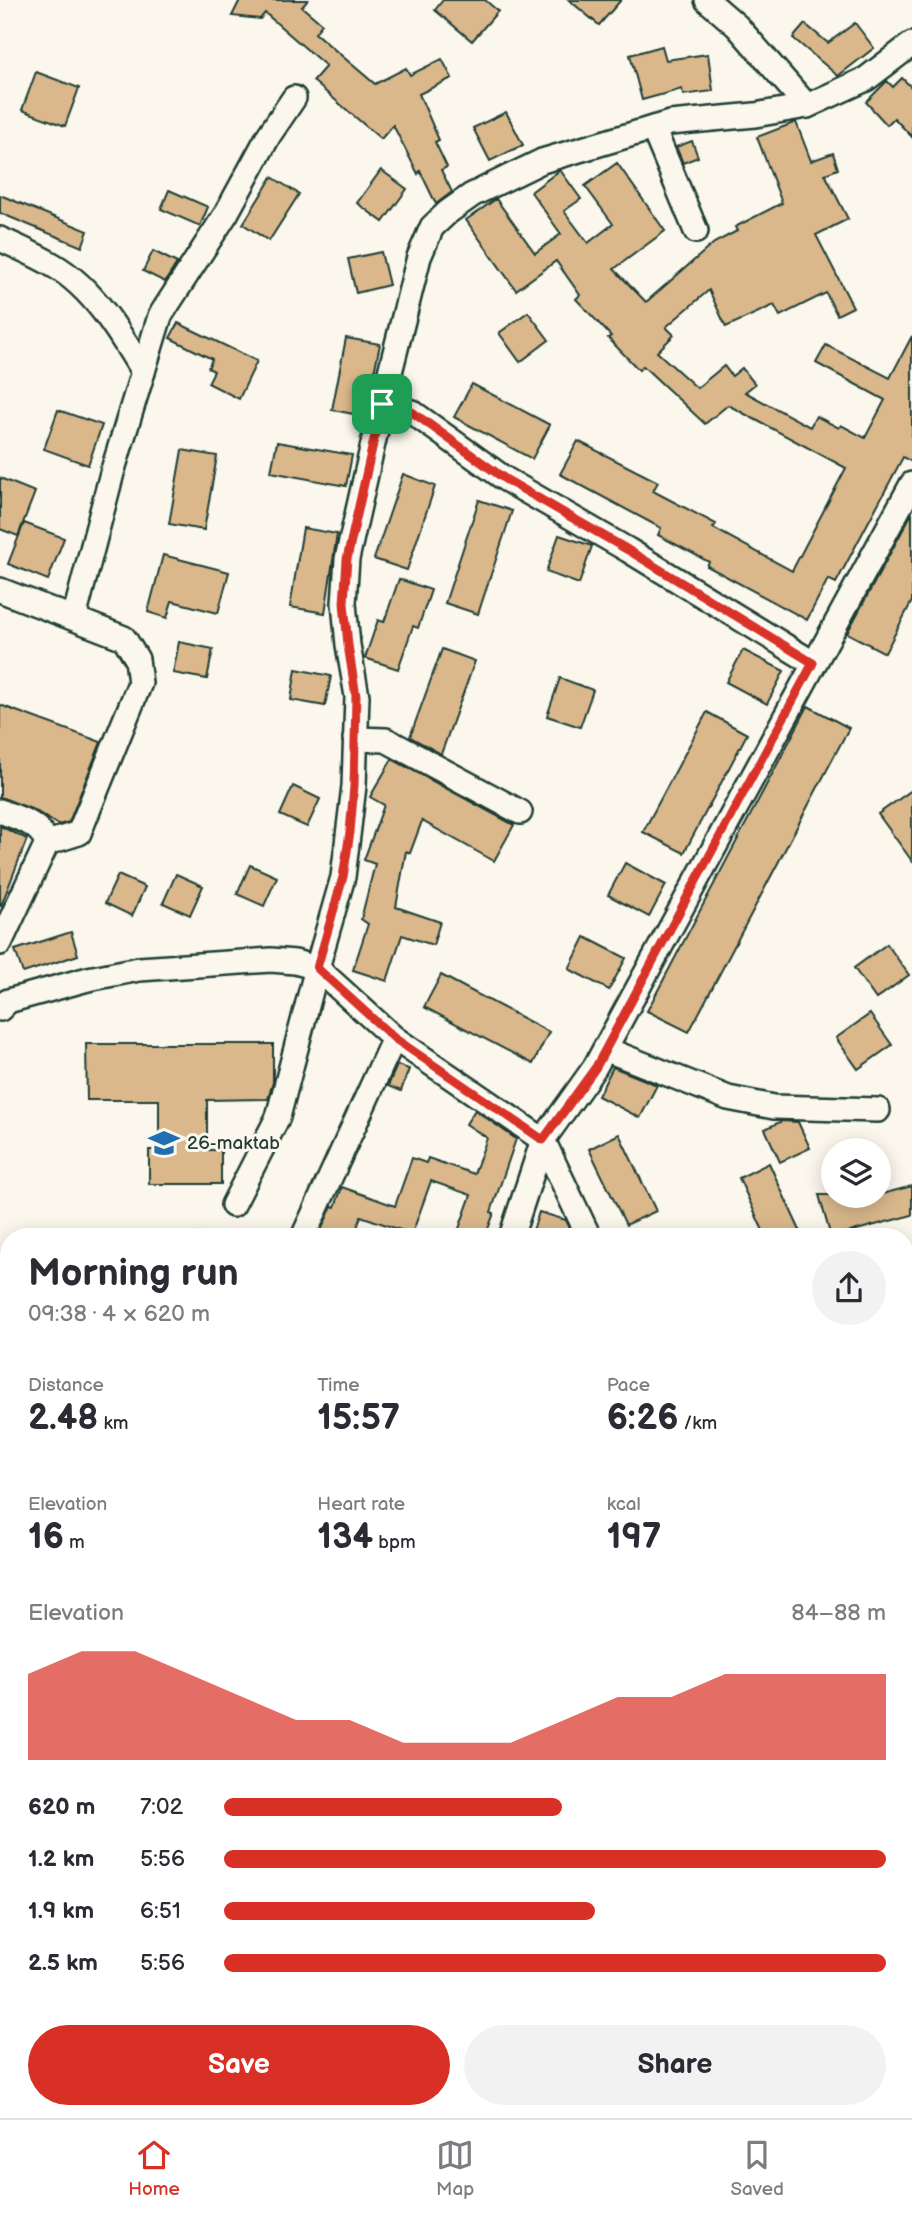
<!DOCTYPE html>
<html lang="en">
<head>
<meta charset="utf-8">
<style>
  :root { --surface:#fff; --page:#f2f2f3; --text:#2b2b33; --muted:#7c7c81; --line:#e1e1e2; --accent:#d93025 }
  body { margin:0; font-family:"Balsamiq Sans",sans-serif; background:var(--page); color:var(--text); height:100vh; display:flex; flex-direction:column; font-size:26px; white-space:nowrap }
  * { box-sizing:border-box; margin:0 }
  p { font-size:23px; color:var(--muted) }
  .icon { flex:none; width:38px; height:38px; fill:none; stroke:currentColor; stroke-width:2; stroke-linecap:round; stroke-linejoin:round }
  .map { position:relative; flex:1; overflow:hidden }
  .details { position:absolute; left:0px; top:1228px; width:914px; height:891px; display:flex; flex-direction:column; background:var(--surface); border-radius:28px 28px 0 0; box-shadow:0 4px 18px #0003 }
  .details>* { flex:none }
  .buttons { position:absolute; left:821px; top:1138px; display:grid; gap:14px }
  .buttons a { display:grid; place-items:center; width:70px; height:70px; border-radius:50%; background:var(--surface); box-shadow:0 4px 18px #0003; font-size:35px }
  .pin { position:absolute; display:grid; place-items:center; width:60px; height:60px; color:#fff; margin:-30px; border-radius:14px; box-shadow:0 4px 10px #0006 }
  .round { display:grid; place-items:center; flex:none; width:74px; height:74px; border-radius:37px; background:var(--page) }
  .summary { display:flex; align-items:center; justify-content:space-between; height:119px; padding:0 28px }
  h1 { font-size:38px; font-weight:600; line-height:52px }
  .figures { display:grid; grid-template-columns:repeat(3,1fr); gap:10px; height:119px; padding:7px 28px }
  .figures div { display:grid; align-content:center }
  .figures b { font-size:35px; font-weight:600 }
  .figures small { font-size:19px; font-weight:400 }
  .figures p { font-size:19px }
  .chart { height:196px; padding:14px 28px }
  .chart p { display:flex; justify-content:space-between }
  .chart svg { width:100%; height:126px; margin-top:7px; fill:var(--accent); opacity:.7 }
  .primary-button { display:flex; gap:14px; margin-top:auto; padding:14px 28px }
  .primary-button a { flex:1; height:80px; border-radius:42px; background:var(--accent); color:#fff; font-size:28px; font-weight:600; line-height:80px; text-align:center }
  .primary-button a+a { background:var(--page); color:var(--text) }
  ul { padding:0 28px; list-style:none; font-size:23px }
  li { display:grid; grid-template-columns:112px 84px 1fr; align-items:center; height:52px }
  li i { height:18px; border-radius:9px; background:var(--accent) }
  .tab-bar { display:flex; justify-content:space-around; align-items:center; height:98px; border-top:2px solid var(--line); background:var(--surface); font-size:19px; color:var(--muted) }
  .tab-bar a { display:grid; justify-items:center; gap:4px }
  .tab-bar .current { color:var(--accent) }
  .map>svg:first-child { display:block }
  .green { fill:#acf0ba; stroke:#669677; stroke-width:2 }
  .building { fill:#dab88c; stroke:#1f3d34; stroke-width:2 }
  .lines { fill:none; stroke-linecap:round; stroke-linejoin:round }
  .minor-casing { stroke:#1f3d34; stroke-width:28 }
  .minor { stroke:#fbf7ec; stroke-width:23 }
  .route-casing { stroke:#fff; stroke-width:14 }
  .route { stroke:#d93025; stroke-width:9 }
  .labels { text-anchor:middle; dominant-baseline:central; stroke-width:6; stroke-linejoin:round; paint-order:stroke }
  .poi-label { font-size:19px; fill:#1f3d34; stroke:#fbf7ec; text-anchor:start }
</style>
</head>
<body>
<div class="map">
<svg width="912" height="2118" viewBox="0 0 912 2118">
  <rect width="100%" height="100%" fill="#fbf7ec"/>
  <filter id="ink" filterUnits="userSpaceOnUse"><feTurbulence type="fractalNoise" baseFrequency=".0143" numOctaves="2"/><feDisplacementMap in="SourceGraphic" scale="14" xChannelSelector="R" yChannelSelector="G"/><feConvolveMatrix kernelMatrix="1 2 1 2 8 2 1 2 1" color-interpolation-filters="sRGB"/></filter>
  <g filter="url(#ink)">
    <path class="green" d="M248,1233v4h-142v-2z"/>
    <g class="building">
      <path d="M240,0h68l-6,7 20,17 -7,9 60,51 31,-16 4,7 32,-16 10,19 -33,16 20,46 -4,2 12,25 -6,3 11,22 -16,12 -16,-33 -2,3 -25,-49 -12,14 -68,-58 13,-15 -61,-53 -5,6 -28,-3z"/>
      <path d="M443,0h42l13,11 -26,30 -37,-31z"/>
      <path d="M569,0h52l-22,25z"/>
      <path d="M855,23l19,25 -36,28 -45,-38 12,-14 23,19z"/>
      <path d="M662,46l4,14 42,-6 5,37 -30,4 -1,-6 -40,11 -12,-45z"/>
      <path d="M36,72l43,16 -14,38 -43,-16z"/>
      <path d="M902,78l10,10v49l-18,-19 -7,7 -21,-23 21,-21 6,6z"/>
      <path d="M506,112l17,33 -33,16 -17,-33z"/>
      <path d="M796,122l15,39 22,-8 5,16 -13,5 23,45 -32,16 37,72 -16,8 -11,-22 -46,23 -6,-11 -48,22 -17,-37 -43,37 8,8 -17,17 40,36 27,-22 8,10 10,-8 13,16 -10,8 65,35 6,-11 23,12 2,-3 24,13 20,-38 -69,-37 10,-18 64,33 22,-42v126l-9,-5 -67,126 -8,-4 -21,41 -100,-54 2,-4 -51,-27 3,-7 -101,-54 18,-33 80,41 -5,9 63,33 -3,4 79,43 54,-103 -118,-63 -23,19 -62,-58 -4,4 -31,-32 3,-2 -35,-37 4,-4 -24,-34 -40,29 -50,-70 30,-21 39,54 26,-19 -30,-42 29,-22 21,29 -17,12 24,32 25,-19 -28,-38 32,-23 48,68 -51,38 32,33 68,-59 23,-12 -2,-4 47,-24 -25,-66z"/>
      <path d="M692,141l6,16 -15,6 -7,-16z"/>
      <path d="M381,170l26,19 -24,33 -26,-19z"/>
      <path d="M272,177l27,17 -30,47 -26,-17z"/>
      <path d="M169,190l39,17 -8,19 -39,-17z"/>
      <path d="M0,195l88,36 -6,16 -82,-34z"/>
      <path d="M153,251l24,12 -12,19 -22,-11z"/>
      <path d="M381,252l8,33 -33,8 -8,-34z"/>
      <path d="M528,312l21,28 -29,22 -21,-29z"/>
      <path d="M178,323l79,38 -18,38 -31,-16 6,-12 -6,-3 4,-9 -42,-21z"/>
      <path d="M346,338l34,6 -15,72 -33,-6z"/>
      <path d="M472,384l78,41 -18,34 -78,-42z"/>
      <path d="M58,410l44,15 -14,40 -44,-16z"/>
      <path d="M277,442l75,13 -6,31 -75,-14z"/>
      <path d="M182,450l35,6 -13,74 -35,-6z"/>
      <path d="M403,474l32,12 -28,84 -33,-11z"/>
      <path d="M0,478l35,14 -17,44 -18,-7z"/>
      <path d="M479,500l33,11 -34,103 -33,-11z"/>
      <path d="M912,513v88l-27,52 -38,-20z"/>
      <path d="M24,523l40,15 -16,42 -40,-16z"/>
      <path d="M303,528l34,6 -12,79 -35,-6z"/>
      <path d="M559,535l33,11 -13,38 -33,-12z"/>
      <path d="M163,555l66,17 -11,41 -46,-12 -5,17 -19,-6z"/>
      <path d="M399,579l32,11 -13,38 -5,-2 -15,43 -33,-11 13,-38 6,2z"/>
      <path d="M179,642l34,7 -6,30 -34,-6z"/>
      <path d="M442,649l33,12 -34,93 -31,-17z"/>
      <path d="M743,650l41,21 -17,33 -41,-22z"/>
      <path d="M296,669l35,7 -6,30 -34,-6z"/>
      <path d="M560,678l33,12 -13,37 -33,-11z"/>
      <path d="M0,705l101,37 -32,80 -11,3 -24,-15 -34,-13z"/>
      <path d="M808,706l41,22 -160,304 -42,-21z"/>
      <path d="M707,712l40,22 -63,119 -41,-21z"/>
      <path d="M392,759l122,66 -20,36 -72,-40 -12,32 -4,-2 -10,56 44,15 -7,23 -31,-10 -15,46 -34,-11 15,-46 -7,-5 14,-55 -11,-4 20,-55 -14,-8z"/>
      <path d="M293,786l27,13 -13,28 -27,-12z"/>
      <path d="M912,790v71l-34,-47z"/>
      <path d="M0,826l27,13 -26,67h-1z"/>
      <path d="M625,863l41,22 -17,32 -41,-22z"/>
      <path d="M250,865l27,12 -13,29 -27,-12z"/>
      <path d="M176,874l27,12 -13,29 -27,-12z"/>
      <path d="M118,875l27,12 -13,29 -27,-13z"/>
      <path d="M71,932l7,23 -55,18 -8,-23z"/>
      <path d="M585,937l41,21 -17,32 -40,-21z"/>
      <path d="M887,944l22,31 -33,24 -22,-31z"/>
      <path d="M441,975l108,57 -16,32 -109,-57z"/>
      <path d="M870,1014l22,31 -34,24 -22,-31z"/>
      <path d="M86,1044h187v38l-5,17 -61,1v50h14v34h-72v-34h10v-50h-72z"/>
      <path d="M397,1065l12,4 -8,22 -13,-5z"/>
      <path d="M613,1067l44,18 -17,33 -42,-22z"/>
      <path d="M475,1110l41,29 -25,73 3,1 -9,24h-29l15,-42 -40,-14 -19,53 -51,-18 -7,21h-36l14,-31 3,1 7,-20 53,19 17,-48 14,5 2,-5 46,16 13,-36 -21,-14z"/>
      <path d="M782,1121l16,1 12,26 -30,14 -15,-33z"/>
      <path d="M619,1134l37,77 -30,14 -37,-76z"/>
      <path d="M769,1163l15,33 19,41h-37l-7,-15 -20,-44z"/>
      <path d="M912,1186v29l-81,22 -12,-42h59z"/>
      <path d="M539,1212l27,8 8,17h-43z"/>
    </g>
    <g class="lines">
      <g class="minor-casing">
        <g id="minor">
          <path d="M707,0l30,26 70,80"/>
          <path d="M653,128l43,103"/>
          <path d="M0,239c18,8 36,16 53,26 40,23 67,68 90,107"/>
          <path d="M382,404l30,8 93,67 123,71 185,113"/>
          <path d="M0,590l124,48 13,21 3,24 -61,150 -32,10"/>
          <path d="M74,618l38,-145 48,-157 66,-102 43,-79 25,-37"/>
          <path d="M355,739l31,1 134,72"/>
          <path d="M0,811c19,8 40,12 47,32l-47,100"/>
          <path d="M0,1009l8,-8 80,-22 51,-10 132,-9 24,2 22,6 77,70 149,102 46,97"/>
          <path d="M605,1049l123,49 46,9 104,3"/>
          <path d="M233,1205l45,-88 39,-149 26,-91 11,-91 3,-90 -9,-51 -4,-42 3,-44 35,-155 37,-147 13,-30 16,-15 24,-17 70,-34 128,-38 85,-8 52,-9 59,-27 46,-35"/>
          <path d="M303,1237l91,-199"/>
          <path d="M511,1237l32,-97 52,-73 317,-583"/>
          <path d="M0,1302l9,8"/>
          <path d="M905,1370l7,-4"/>
          <path d="M0,1403l9,-13"/>
          <path d="M905,1543l7,6"/>
          <path d="M0,1617l9,5"/>
          <path d="M905,1744l7,-8"/>
          <path d="M0,1791l9,-12"/>
          <path d="M905,1813l7,5"/>
          <path d="M905,2016l7,-14"/>
          <path d="M246,2118l2,-8"/>
          <path d="M528,2118l2,-8"/>
          <path d="M849,2118l4,-8"/>
        </g>
      </g>
      <use href="#minor" class="minor"/>
    </g>
  </g>
  <g class="lines" filter="url(#ink)">
    <g class="route-casing">
      <path id="route" d="M382,404l30,8 93,67 123,71 185,113 -217,404 -53,73 -149,-102 -77,-70 26,-91 7,-45 4,-46 2,-90 -8,-51 -4,-42 3,-44z"/>
    </g>
    <use href="#route" class="route"/>
  </g>
  <defs>
    <g id="school-bare" transform="scale(2.415)"><path d="M0-5L7-2L0 1L-7-2ZM-4 1L0 2.5L4 1V4Q0 6-4 4Z" fill="#1f6fb2" stroke="#fbf7ec" stroke-width="2.5" paint-order="stroke"/></g>
  </defs>
  <g fill-rule="evenodd">
    <use href="#school-bare" x="164" y="1143"/>
  </g>
  <g class="labels">
    <g class="poi-label">
      <text x="187" y="1143">26-maktab</text>
    </g>
  </g>
</svg>
<div class="buttons">
<a><svg class="icon" aria-label="layers" viewBox="0 0 24 24"><path d="M12 4l9 5-9 5-9-5zM3 14l9 5 9-5"/></svg></a>
</div>
<div class="pin" style="left:382px;top:404px;background:#1e9e55"><svg class="icon" aria-label="arrive" viewBox="0 0 24 24"><path d="M6 21V4h12l-3 4 3 4H6"/></svg></div>
<section class="details">
<div class="summary"><div><h1>Morning run</h1><p>09:38 · 4 × 620 m</p></div><a class="round"><svg class="icon" aria-label="share" viewBox="0 0 24 24"><path d="M12 15V3M7 8l5-5 5 5M5 13v7h14v-7"/></svg></a></div>
<div class="figures">
<div><p>Distance</p><b>2.48<small> km</small></b></div>
<div><p>Time</p><b>15:57</b></div>
<div><p>Pace</p><b>6:26<small> /km</small></b></div>
</div>
<div class="figures">
<div><p>Elevation</p><b>16<small> m</small></b></div>
<div><p>Heart rate</p><b>134<small> bpm</small></b></div>
<div><p>kcal</p><b>197</b></div>
</div>
<div class="chart"><p><span>Elevation</span>84–88 m</p>
<svg viewBox="0 0 160 44" preserveAspectRatio="none"><path d="M0 44V14L10 6L20 6L30 14L40 22L50 30L60 30L70 38L80 38L90 38L100 30L110 22L120 22L130 14L140 14L150 14L160 14V44z"/></svg>
</div>
<ul>
<li><b>620 m</b>7:02<i style="width:51%"></i></li>
<li><b>1.2 km</b>5:56<i style="width:100%"></i></li>
<li><b>1.9 km</b>6:51<i style="width:56%"></i></li>
<li><b>2.5 km</b>5:56<i style="width:100%"></i></li>
</ul>
<div class="primary-button"><a>Save</a><a>Share</a></div>
</section>
</div>
<nav class="tab-bar">
<a class="current"><svg class="icon" aria-label="home" viewBox="0 0 24 24"><path d="M3 11l9-7 9 7M6 9v11h12V9"/></svg>Home</a>
<a><svg class="icon" aria-label="map" viewBox="0 0 24 24"><path d="M3 6l6-2 6 2 6-2v14l-6 2-6-2-6 2zM9 4v14M15 6v14"/></svg>Map</a>
<a><svg class="icon" aria-label="saved" viewBox="0 0 24 24"><path d="M7 4h10v16l-5-4-5 4z"/></svg>Saved</a>
</nav>
</body>
</html>
